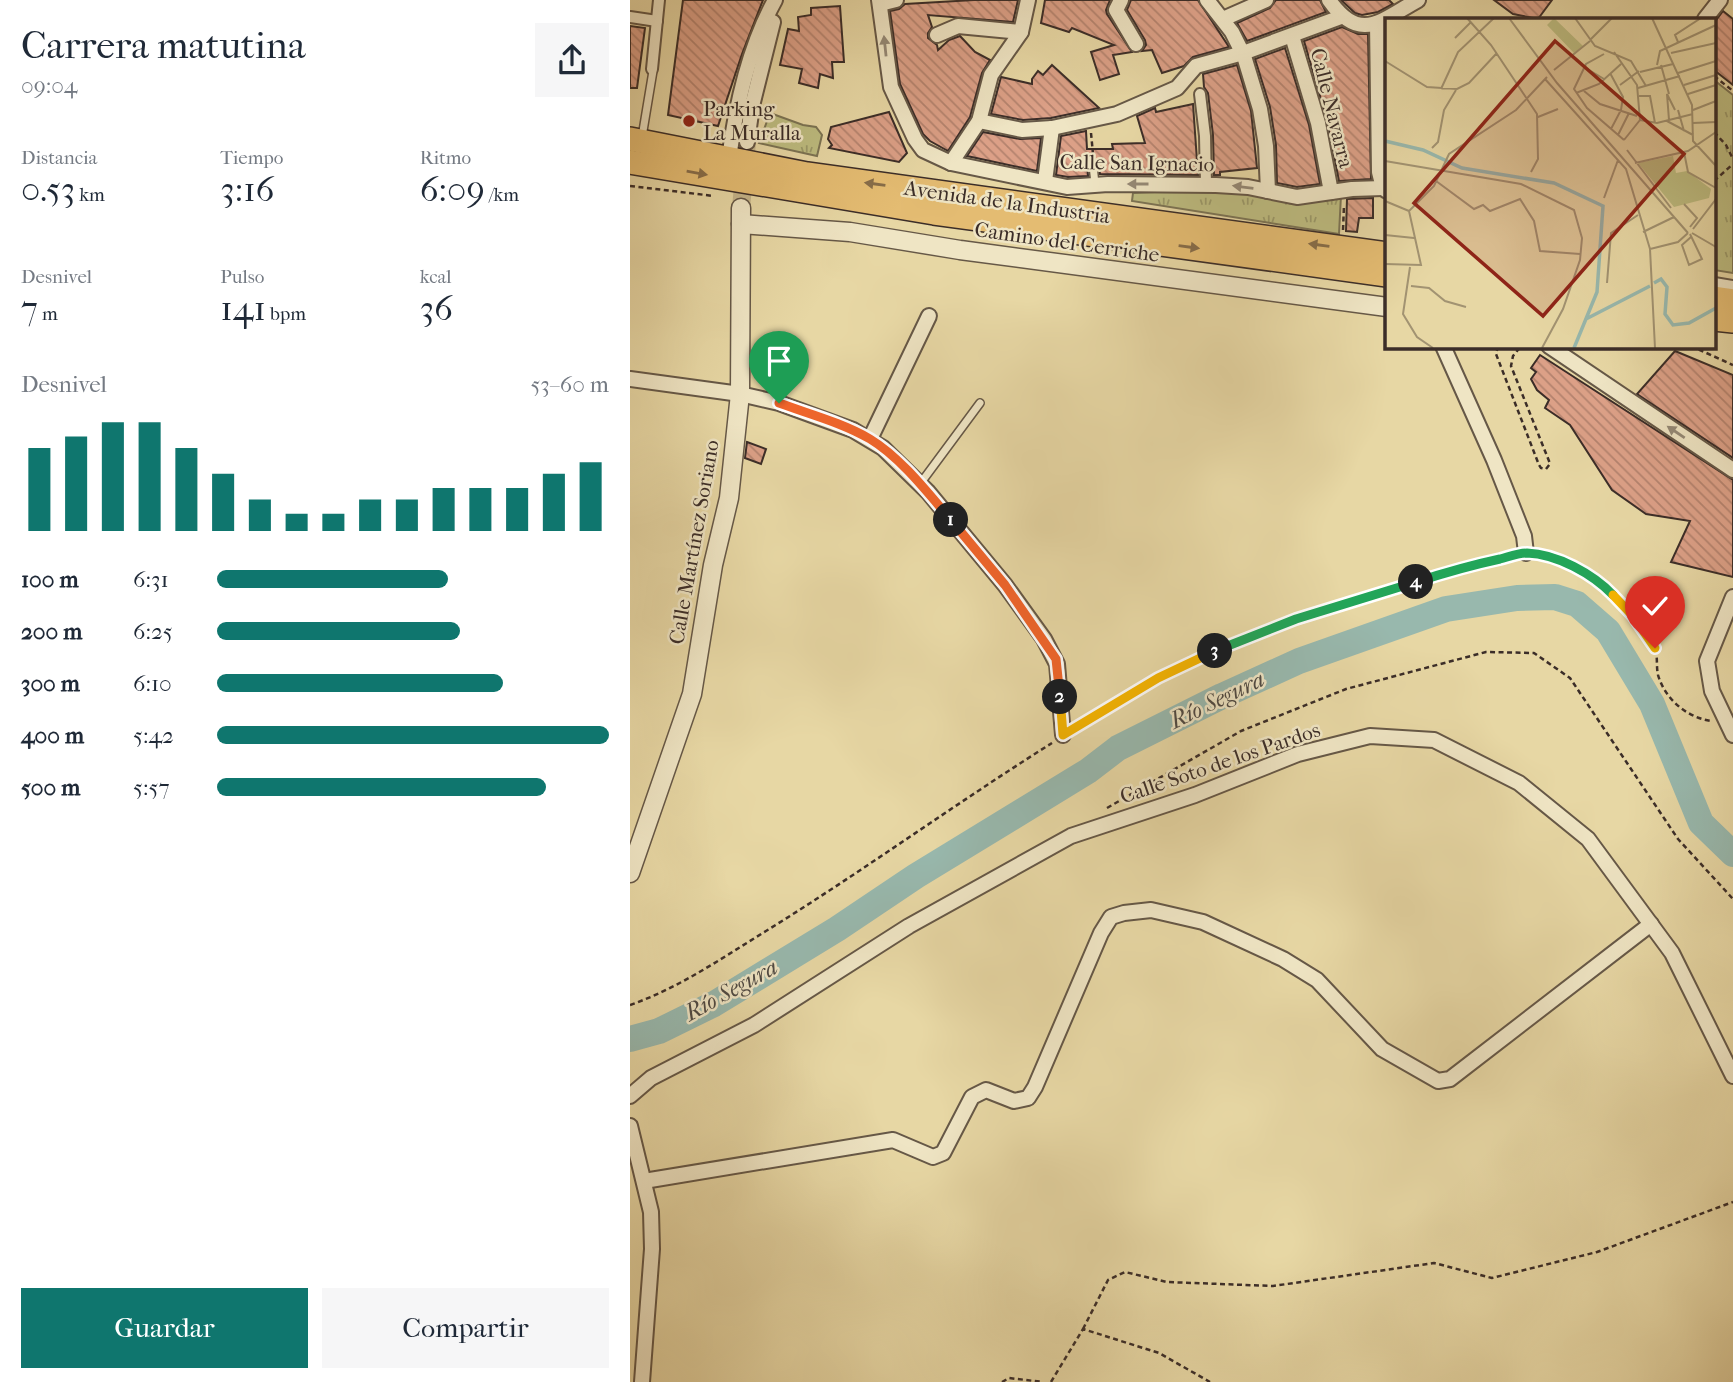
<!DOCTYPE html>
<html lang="es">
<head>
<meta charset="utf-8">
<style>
  :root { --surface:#fff; --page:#f6f6f7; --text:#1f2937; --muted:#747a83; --accent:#0f766e }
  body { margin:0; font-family:"IM FELL French Canon",serif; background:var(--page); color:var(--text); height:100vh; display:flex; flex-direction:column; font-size:26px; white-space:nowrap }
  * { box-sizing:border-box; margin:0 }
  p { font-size:23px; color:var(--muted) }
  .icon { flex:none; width:38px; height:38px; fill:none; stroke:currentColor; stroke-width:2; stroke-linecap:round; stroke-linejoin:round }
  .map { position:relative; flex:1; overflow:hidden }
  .drawer { display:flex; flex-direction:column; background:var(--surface); width:630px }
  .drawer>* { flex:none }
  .pin { position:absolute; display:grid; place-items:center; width:60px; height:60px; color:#fff; margin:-72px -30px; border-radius:50% 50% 50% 0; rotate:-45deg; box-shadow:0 0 7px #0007 }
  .pin .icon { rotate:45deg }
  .km { position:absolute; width:35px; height:35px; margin:-18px; border-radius:50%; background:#222; color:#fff; font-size:19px; line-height:35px; text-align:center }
  .round { display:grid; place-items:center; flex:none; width:74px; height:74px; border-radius:0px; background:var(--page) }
  .summary { display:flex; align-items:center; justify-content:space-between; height:119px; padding:0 21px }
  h1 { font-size:38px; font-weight:600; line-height:52px }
  .metrics { display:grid; grid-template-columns:repeat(3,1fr); gap:10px; height:119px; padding:7px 21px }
  .metrics div { display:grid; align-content:center }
  .metrics b { font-size:35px; font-weight:600 }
  .metrics small { font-size:19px; font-weight:400 }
  .metrics p { font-size:19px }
  .chart { height:196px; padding:14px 21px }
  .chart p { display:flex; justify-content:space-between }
  .chart svg { width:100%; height:126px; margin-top:7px; stroke:var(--accent); stroke-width:6 }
  .button { display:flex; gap:14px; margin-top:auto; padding:14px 21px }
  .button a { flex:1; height:80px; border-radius:0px; background:var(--accent); color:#fff; font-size:28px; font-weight:600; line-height:80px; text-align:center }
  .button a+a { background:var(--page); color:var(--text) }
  ul { padding:0 21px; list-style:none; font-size:23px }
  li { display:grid; grid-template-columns:112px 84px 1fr; align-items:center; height:52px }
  li i { height:18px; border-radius:9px; background:var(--accent) }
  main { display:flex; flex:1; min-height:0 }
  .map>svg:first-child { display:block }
  .park { fill:url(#park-tufts); stroke:#7c7454; stroke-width:2 }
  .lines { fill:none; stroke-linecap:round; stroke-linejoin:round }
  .river { stroke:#98b8ad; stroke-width:26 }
  .building { fill:url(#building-back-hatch); stroke:#3b2d28; stroke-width:2 }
  .tertiary-tunnel { stroke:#c5b58b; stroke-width:18; stroke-dasharray:18 9; stroke-linecap:butt }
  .service-casing { stroke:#665847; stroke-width:10 }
  .pedestrian-casing { stroke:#665847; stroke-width:14 }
  .minor-casing { stroke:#665847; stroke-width:18 }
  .tertiary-casing { stroke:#665847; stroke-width:21 }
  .primary-casing { stroke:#3b2d28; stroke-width:26 }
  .path { stroke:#3b2d28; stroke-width:2.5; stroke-dasharray:5 3.5; stroke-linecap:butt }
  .service { stroke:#efe5c4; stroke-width:7 }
  .pedestrian { stroke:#efe5c4; stroke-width:10 }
  .minor { stroke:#efe5c4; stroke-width:14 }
  .tertiary { stroke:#efe5c4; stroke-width:18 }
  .primary { stroke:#e4bc72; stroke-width:23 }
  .oneway { fill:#958976 }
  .oneway2 { fill:#876d49 }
  .split-1-casing { stroke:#fff; stroke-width:14 }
  .split-2-casing { stroke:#fff; stroke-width:14 }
  .split-3-casing { stroke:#fff; stroke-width:14 }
  .split-4-casing { stroke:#fff; stroke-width:14 }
  .split-5-casing { stroke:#fff; stroke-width:14 }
  .split-6-casing { stroke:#fff; stroke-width:14 }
  .split-1 { stroke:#f0652b; stroke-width:9 }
  .split-2 { stroke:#f0652b; stroke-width:9 }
  .split-3 { stroke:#f5b400; stroke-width:9 }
  .split-4 { stroke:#22a559; stroke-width:9 }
  .split-5 { stroke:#22a559; stroke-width:9 }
  .split-6 { stroke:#f5b400; stroke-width:9 }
  .poi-dot { fill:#8f2418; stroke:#efe5c4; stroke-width:2.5 }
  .labels { text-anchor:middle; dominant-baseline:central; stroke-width:5; stroke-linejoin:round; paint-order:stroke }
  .street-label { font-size:21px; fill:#3b2d28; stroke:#efe5c4 }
  .poi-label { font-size:21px; fill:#3b2d28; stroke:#efe5c4; text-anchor:start }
  .water-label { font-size:23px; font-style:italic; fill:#4e4943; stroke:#efe5c4 }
  .inset-river { fill:none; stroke:#98b8ad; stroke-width:3.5 }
  .inset-road { fill:none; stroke:#a29372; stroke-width:2 }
  .view { fill:#8f2418; fill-opacity:0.15; stroke:#8f2418; stroke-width:3.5 }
  .inset-edge { fill:none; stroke:#3b2d28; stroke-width:3.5 }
</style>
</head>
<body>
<main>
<section class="drawer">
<div class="summary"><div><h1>Carrera matutina</h1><p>09:04</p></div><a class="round"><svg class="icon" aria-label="share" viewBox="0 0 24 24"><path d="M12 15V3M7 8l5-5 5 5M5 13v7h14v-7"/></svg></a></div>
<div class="metrics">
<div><p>Distancia</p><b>0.53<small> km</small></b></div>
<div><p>Tiempo</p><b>3:16</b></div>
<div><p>Ritmo</p><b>6:09<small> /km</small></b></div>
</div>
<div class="metrics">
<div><p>Desnivel</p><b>7<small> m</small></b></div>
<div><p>Pulso</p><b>141<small> bpm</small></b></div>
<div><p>kcal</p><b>36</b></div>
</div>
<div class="chart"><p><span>Desnivel</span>53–60 m</p>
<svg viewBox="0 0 160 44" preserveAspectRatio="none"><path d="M5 44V15M15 44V11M25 44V6M35 44V6M45 44V15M55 44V24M65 44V33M75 44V38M85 44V38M95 44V33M105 44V33M115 44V29M125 44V29M135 44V29M145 44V24M155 44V20"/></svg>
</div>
<ul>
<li><b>100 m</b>6:31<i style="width:59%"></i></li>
<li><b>200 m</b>6:25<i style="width:62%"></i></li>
<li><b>300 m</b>6:10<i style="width:73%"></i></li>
<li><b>400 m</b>5:42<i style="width:100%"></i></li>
<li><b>500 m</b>5:57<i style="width:84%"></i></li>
</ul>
<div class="button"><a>Guardar</a><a>Compartir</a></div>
</section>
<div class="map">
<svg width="1103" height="1382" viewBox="0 0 1103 1382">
  <defs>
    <pattern id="park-tufts" width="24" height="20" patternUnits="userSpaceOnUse" patternTransform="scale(1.75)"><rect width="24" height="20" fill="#bdbc80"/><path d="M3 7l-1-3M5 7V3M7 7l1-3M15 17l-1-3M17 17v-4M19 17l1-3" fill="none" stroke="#9b9969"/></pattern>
    <pattern id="building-back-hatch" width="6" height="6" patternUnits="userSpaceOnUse" patternTransform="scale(1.75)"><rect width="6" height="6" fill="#dca087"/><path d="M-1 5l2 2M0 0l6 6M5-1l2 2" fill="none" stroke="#b4836e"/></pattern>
  </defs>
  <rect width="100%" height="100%" fill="#e7d7a4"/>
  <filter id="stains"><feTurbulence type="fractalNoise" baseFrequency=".00286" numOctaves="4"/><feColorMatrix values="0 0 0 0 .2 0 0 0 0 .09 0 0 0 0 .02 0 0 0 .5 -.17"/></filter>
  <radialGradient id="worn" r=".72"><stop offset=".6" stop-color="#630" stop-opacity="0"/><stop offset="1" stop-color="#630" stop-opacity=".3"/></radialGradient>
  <g class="park">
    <path d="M1084,80l19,15v178l-19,-3z"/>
    <path d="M140,113l33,12 13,2 6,8 -5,21 -58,-13z"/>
    <path d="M589,189l122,6 -2,39 -207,-33 1,-8z"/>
  </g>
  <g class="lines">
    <path class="river" d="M0,1039l29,-8 55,-27 123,-75 79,-53 172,-105 30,-23 104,-52 77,-35 147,-52 71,-11 38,-1 22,7 31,27 44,73 49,119 32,31"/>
  </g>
  <g class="building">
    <path d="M53,0h80l-21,54 -24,72 -50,-11z"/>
    <path d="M344,0h44l-5,22 -85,-7 4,12 -4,6v5l9,7 1,5 11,-10 11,-4 15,16 15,8 -8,13 -12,44 -22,34 -18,-10 -7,-7 -23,-50 -10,-73 9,-2 6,-5z"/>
    <path d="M415,0h65l-4,10 1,4 25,38 -19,3 6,19 -19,6 -9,-28 23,-7 -42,-17 -3,4 -28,-9z"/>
    <path d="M501,0h67l31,47 -36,10 -9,9 -22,7 -10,-23 -10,1 4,-6 -1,-5 -18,-30z"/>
    <path d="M646,0h44l6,12 -79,29 -10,-18 33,-15z"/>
    <path d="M711,0h48l4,4 -15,8 -16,3 -7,-2z"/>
    <path d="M864,0h58l-14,19 -25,-5z"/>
    <path d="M210,6l4,56h-12l1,16 -13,-4 -2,14 -19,-5 3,-14 -22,-4 8,-36 11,2 -1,-14 13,-2v-7z"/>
    <path d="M1093,11l10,8v66l-19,-15v-47z"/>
    <path d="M0,26l15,2 -8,60h-7z"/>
    <path d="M712,27l16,7h10l3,145 -32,2 -12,-61 -23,-79z"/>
    <path d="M655,48l24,77 11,59 -23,3 -20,-4 -1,-38 -6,-38 -15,-48z"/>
    <path d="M422,65l47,43 -48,10 -28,2 -32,-6 10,-37 31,7v-5l6,-8 5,4z"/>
    <path d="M607,65l14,46 6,57 -37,4v3h-6l-1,-40 -5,-42 -4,-6 -1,-13z"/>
    <path d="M563,104l5,71 -98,-1 -2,-12 -5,-3 -6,4 1,13 -20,1 -12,-2 5,-39 25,-5 1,18h26l-1,-5 33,-1 -8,-27 18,-8 1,4z"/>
    <path d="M259,112l18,41 -8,9 -70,-14 3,-3 -4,-6 3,-12z"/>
    <path d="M353,132l37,7 21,-1 -4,33 -70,-15z"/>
    <path d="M743,198v20h-14l-2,14 -11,-1 1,-32z"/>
    <path d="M1045,351l58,24v83l-96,-64z"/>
    <path d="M910,355l193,125v97l-62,-15 19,-41 -44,-7 -34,-24 -42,-65 -25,-17 4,-8 -12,-10 -6,-11 5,-7 -5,-4z"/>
    <path d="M117,442l19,7 -5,15 -16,-6z"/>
  </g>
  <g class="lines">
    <path class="tertiary-tunnel" d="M111,208l6,-66"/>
    <g class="service-casing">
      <g id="service">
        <path d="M12,137l11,-66"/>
        <path d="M463,165l2,19"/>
        <path d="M290,484l60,-81"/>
      </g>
    </g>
    <g class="pedestrian-casing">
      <g id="pedestrian">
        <path d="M0,17l27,4"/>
        <path d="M22,69l7,-69"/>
        <path d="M570,94l5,42 1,48"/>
      </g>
    </g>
    <g class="minor-casing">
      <g id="minor">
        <path d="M249,0l12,87 24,52 8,11 28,13 116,24 41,-3 108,1 32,2 49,10 55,-8 31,-1"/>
        <path d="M491,0l-5,10 20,34"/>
        <path d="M577,0l25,32 12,24 16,53 6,37 2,45"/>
        <path d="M699,0c31,44 51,21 89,0"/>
        <path d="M250,4l16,-4"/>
        <path d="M593,19l43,-19"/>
        <path d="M1075,19l15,-19"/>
        <path d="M747,23l2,149 4,16 4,3"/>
        <path d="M307,35l21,-9 63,6"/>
        <path d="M662,36l26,87 13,69"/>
        <path d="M349,121l43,9 30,-2 65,-14 60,-26 19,-22 47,-13 98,-36"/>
        <path d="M117,142l5,-36 21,-84"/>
        <path d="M99,159c7,-54 20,-112 46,-159"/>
        <path d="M321,163l28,-42 12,-46 30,-43 7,-32"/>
        <path d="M415,181l7,-53"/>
        <path d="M1084,285l19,3"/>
        <path d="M813,346l51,114 30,76 2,17"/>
        <path d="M919,346l184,124"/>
        <path d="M0,379l110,15 39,9 74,27 30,18 45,44 77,93 39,54 13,25 6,71"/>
        <path d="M240,439l59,-123"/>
        <path d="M1103,597l-26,64 5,30 21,44"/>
        <path d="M0,1096l21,-18 103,-53 155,-99 162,-90 124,-41 103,-41 72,-18 64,4 85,43 69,56 84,114 61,123"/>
        <path d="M0,1126l21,86 1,37 -10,133"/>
        <path d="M14,1181l249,-41 40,17 10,-4 29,-56 14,-7 28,11 14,-3 7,-11 66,-154 10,-16 13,-4 27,-3 52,12 80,37 34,21 65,69 56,32 12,-2 201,-155"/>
      </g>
    </g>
    <g class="tertiary-casing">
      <g id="tertiary">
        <path d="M111,224l109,8 110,18 427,57"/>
        <path d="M0,873l62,-179 21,-129 16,-67 11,-104 1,-186"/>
      </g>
    </g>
    <g class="primary-casing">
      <g id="primary">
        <path d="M0,139l177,35 580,80"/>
        <path d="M0,162l304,51 453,62"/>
        <path d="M1084,298l19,3"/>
        <path d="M1084,319l19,2"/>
      </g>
    </g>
    <g class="path">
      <path d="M1084,76l19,15"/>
      <path d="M1084,132l12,13 7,14"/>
      <path d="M461,133l2,21"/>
      <path d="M1084,181l19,-17"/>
      <path d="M0,186l84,10"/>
      <path d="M713,230l1,-25"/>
      <path d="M868,346l-2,8 43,111 2,3 5,1 4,-5 -1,-3 -38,-95 2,-10 8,-10"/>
      <path d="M1061,346l42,19"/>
      <path d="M910,556c44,9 77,37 103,74 3,5 10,12 12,18 3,8 1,18 3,27 7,24 29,43 54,46"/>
      <path d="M445,728c27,-17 54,-34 82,-50 60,-33 127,-55 192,-76 54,-17 108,-34 164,-46"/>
      <path d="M477,808l134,-77 105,-42 140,-37 48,1 36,25 108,161 55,60"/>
      <path d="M0,1005c49,-17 92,-47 136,-74 97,-60 189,-127 286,-188"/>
      <path d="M453,1329l25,-49 17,-8 42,10 106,4 161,-23 58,15 105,-26 136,-50"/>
      <path d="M372,1382l7,-4 34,4"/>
      <path d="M421,1382l32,-53 76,24 51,29"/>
    </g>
    <use href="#service" class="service"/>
    <use href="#pedestrian" class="pedestrian"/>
    <use href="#minor" class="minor"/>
    <use href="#tertiary" class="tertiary"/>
    <use href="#primary" class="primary"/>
  </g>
  <defs><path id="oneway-solid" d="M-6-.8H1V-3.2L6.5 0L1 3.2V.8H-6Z" transform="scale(1.75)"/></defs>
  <g class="oneway">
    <use href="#oneway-solid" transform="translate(255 46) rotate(-96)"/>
    <use href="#oneway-solid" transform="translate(508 184) rotate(180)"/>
    <use href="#oneway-solid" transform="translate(613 187) rotate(-173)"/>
    <use href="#oneway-solid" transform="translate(1046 432) rotate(-146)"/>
  </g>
  <g class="oneway2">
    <use href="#oneway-solid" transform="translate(67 173) rotate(10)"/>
    <use href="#oneway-solid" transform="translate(245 184) rotate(-172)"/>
    <use href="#oneway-solid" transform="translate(689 245) rotate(-172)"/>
    <use href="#oneway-solid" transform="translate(559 247) rotate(8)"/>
  </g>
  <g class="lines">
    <g class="split-1-casing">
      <path id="split-1" d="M149,403c30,11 64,20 91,36 30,18 58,54 81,81"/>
    </g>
    <g class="split-2-casing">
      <path id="split-2" d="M321,520l54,65 51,74 4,38"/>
    </g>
    <g class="split-3-casing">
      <path id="split-3" d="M430,697l3,38 95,-57 57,-27"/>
    </g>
    <g class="split-4-casing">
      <path id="split-4" d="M585,651l81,-32 120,-37"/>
    </g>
    <g class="split-5-casing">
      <path id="split-5" d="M786,582c28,-9 56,-17 84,-23 8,-2 18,-6 27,-6 30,1 66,21 86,42"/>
    </g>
    <g class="split-6-casing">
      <path id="split-6" d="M983,595l20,21 22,32"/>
    </g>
    <use href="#split-1" class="split-1"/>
    <use href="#split-2" class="split-2"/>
    <use href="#split-3" class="split-3"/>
    <use href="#split-4" class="split-4"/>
    <use href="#split-5" class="split-5"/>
    <use href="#split-6" class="split-6"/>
  </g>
  <circle class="poi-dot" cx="59" cy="121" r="7"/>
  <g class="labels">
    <g class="street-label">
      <text transform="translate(702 108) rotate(76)">Calle Navarra</text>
      <text transform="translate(507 163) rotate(1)">Calle San Ignacio</text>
      <text transform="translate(377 202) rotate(8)">Avenida de la Industria</text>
      <text transform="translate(437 242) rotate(8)">Camino del Cerriche</text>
      <text transform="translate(64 542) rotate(-80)">Calle Martínez Soriano</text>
      <text transform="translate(590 763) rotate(-19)">Calle Soto de los Pardos</text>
    </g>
    <g class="poi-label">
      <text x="73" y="109">Parking<tspan x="73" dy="24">La Muralla</tspan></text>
    </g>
    <g class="water-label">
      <text transform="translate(587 700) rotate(-26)">Río Segura</text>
      <text transform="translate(101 990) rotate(-29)">Río Segura</text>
    </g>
  </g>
  <g transform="translate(755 18)">
    <rect width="331" height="331" fill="#e7d7a4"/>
    <path d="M169,0l29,28 -9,7 -27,-28zM288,138l3,17 11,-2 24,18 -2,9 -35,9 -36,-44z" fill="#bdbc80"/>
    <path class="inset-river" d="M0,123l38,9 39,18 92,15 49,23 -6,86 -23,56M269,265l7,-4 6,8 -2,27 8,11 16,-2 27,-15M201,301l64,-33"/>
    <path class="inset-road" d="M82,0l24,27 46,69 1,45 -7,13M124,0l48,65 131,150M190,0l20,28 36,15 15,25M267,0l40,87 1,36 23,25M70,20l16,-16M205,22l22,-22M293,24l-3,-7 26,-17M229,34l23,33 3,35M286,35l45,-10M219,36l-18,10 -12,25 13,19 37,32M0,43l42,26 30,2 12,-6 27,-29M272,47l3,-14 56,-26M276,47l8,29M199,49l20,12M169,52l36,-29M255,54l33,-8M225,55l13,24 -2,13 -10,19M293,55l38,-12M160,61l81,90 24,80M235,67l19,-14M299,67l32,-10M253,70l42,-12M56,71l17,-37 36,-34M199,73l16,13 37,12M191,75l23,-9 22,-20M303,76l28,-9M254,78h11l5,27M293,92l6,21M308,92l23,-9M153,99l20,-8M255,102l17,3 36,-9M284,102l-2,-26 8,16M282,103l26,14M308,105l23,-1M233,117l11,-22M239,122l16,-20M47,130l6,-6 6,-32 12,-20M242,132l44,58M299,134l4,20 28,16M0,143l136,23 53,26 8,28 -2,22 -17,49 -21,39M250,145l53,-12 28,-19M51,163l38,28 9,-4 7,6 30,-12 14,22 6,30 40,3M219,180l14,-38M0,183l24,10M299,186l13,14 -7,9M308,211l23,-30M258,214l31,-15M307,215l24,14M305,216l12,25 -13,6 -7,-20 9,-8M0,217l29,3M0,246l36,1 -12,-54 25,-25 15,-32 67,-44 31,-33M25,249l-7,47 14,23 16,11M222,265l4,-50 27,-18M26,268l18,2 16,13 21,6M270,330l-5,-99 28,-7 10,-9"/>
    <path class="view" d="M170,23l129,113 -141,162 -129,-113z"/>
    <rect width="331" height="331" class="inset-edge"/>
  </g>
  <rect width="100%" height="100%" filter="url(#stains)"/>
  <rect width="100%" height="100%" fill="url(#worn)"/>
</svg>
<div class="pin" style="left:149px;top:403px;background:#1e9e55"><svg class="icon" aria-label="arrive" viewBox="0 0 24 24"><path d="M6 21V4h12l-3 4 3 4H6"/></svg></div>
<div class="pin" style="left:1025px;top:648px;background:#d93025"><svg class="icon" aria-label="check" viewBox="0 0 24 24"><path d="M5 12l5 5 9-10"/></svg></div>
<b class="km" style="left:321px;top:520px">1</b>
<b class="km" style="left:430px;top:697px">2</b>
<b class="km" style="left:585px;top:651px">3</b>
<b class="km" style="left:786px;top:582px">4</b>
</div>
</main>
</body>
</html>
